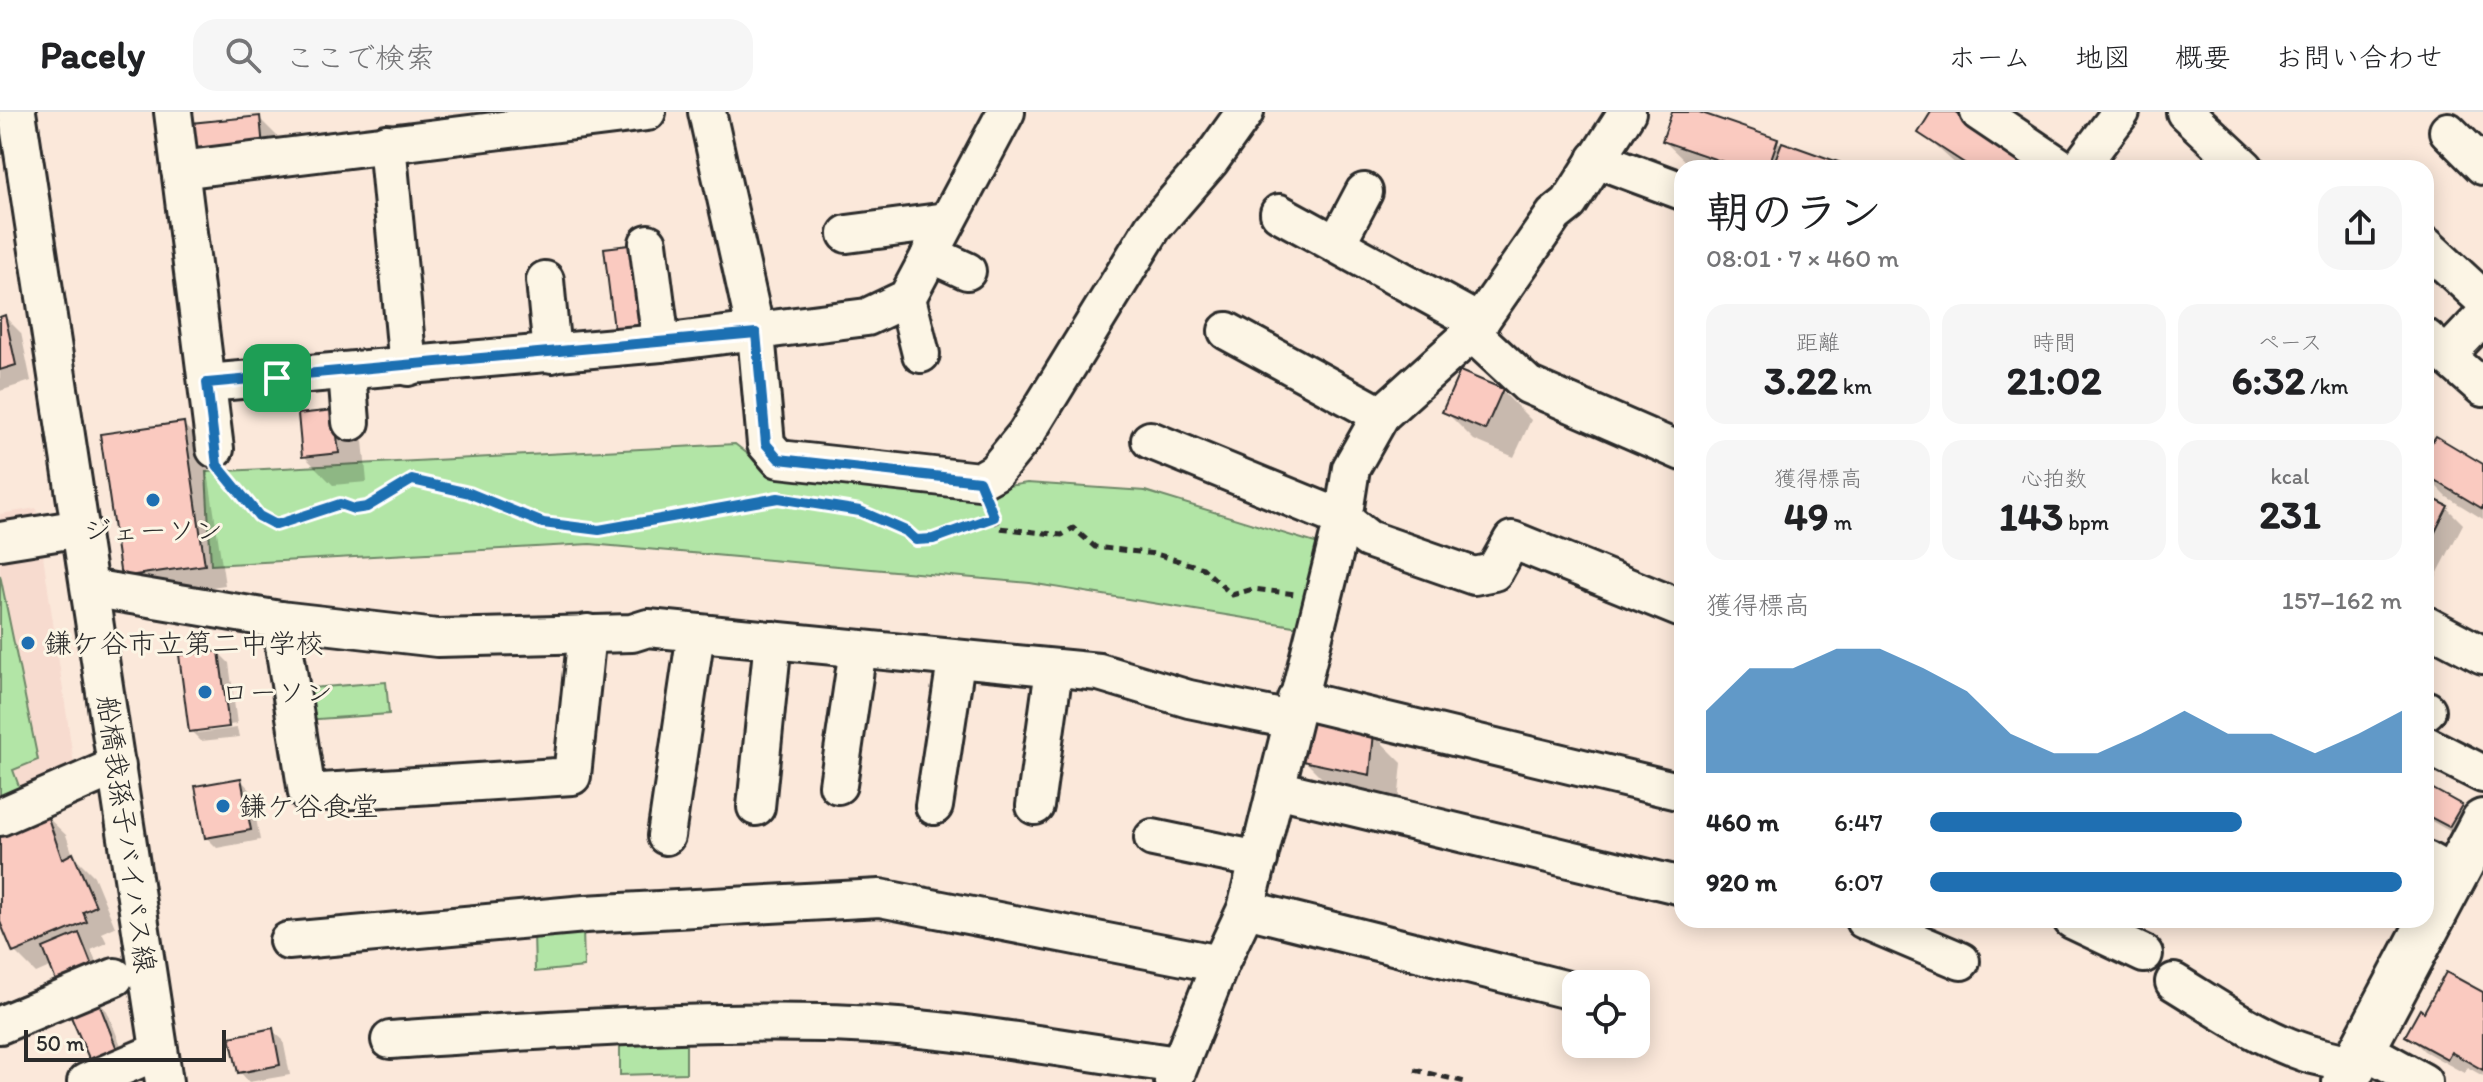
<!DOCTYPE html>
<html lang="ja">
<head>
<meta charset="utf-8">
<style>
  :root { --surface:#fff; --page:#f6f6f6; --text:#202124; --muted:#757577; --line:#e0e0e0; --accent:#1f6fb2 }
  body { margin:0; font-family:Itim,"Klee One",sans-serif; background:var(--page); color:var(--text); height:100vh; display:flex; flex-direction:column; font-size:30px; white-space:nowrap }
  * { box-sizing:border-box; margin:0 }
  p { font-size:26px; color:var(--muted) }
  .icon { flex:none; width:44px; height:44px; fill:none; stroke:currentColor; stroke-width:2; stroke-linecap:round; stroke-linejoin:round }
  .map { position:relative; flex:1; overflow:hidden }
  .sheet { position:absolute; left:1674px; top:48px; width:760px; height:768px; display:flex; flex-direction:column; background:var(--surface); border-radius:24px; box-shadow:0 4px 20px #0003 }
  .sheet>* { flex:none }
  .tools { position:absolute; left:1562px; top:858px; display:grid; gap:16px }
  .tools a { display:grid; place-items:center; width:88px; height:88px; border-radius:16px; background:var(--surface); box-shadow:0 4px 20px #0003; font-size:40px }
  .scale { position:absolute; left:24px; bottom:20px; width:202px; box-sizing:border-box; padding-left:8px; border:4px solid #2b2b2b; border-top:0; font-size:22px; line-height:28px; white-space:nowrap; color:#2b2b2b; -webkit-text-stroke:6px #fcf5e5; paint-order:stroke }
  .pin { position:absolute; display:grid; place-items:center; width:68px; height:68px; color:#fff; margin:-34px; border-radius:16px; box-shadow:0 4px 12px #0006 }
  .round { display:grid; place-items:center; flex:none; width:84px; height:84px; border-radius:24px; background:var(--page) }
  .overview { display:flex; align-items:center; justify-content:space-between; height:136px; padding:0 32px }
  h1 { font-size:44px; font-weight:800; line-height:60px }
  .metrics { display:grid; grid-template-columns:repeat(3,1fr); gap:12px; height:136px; padding:8px 32px }
  .metrics div { display:grid; align-content:center; border-radius:20px; background:var(--page); text-align:center }
  .metrics b { font-size:40px; font-weight:800 }
  .metrics small { font-size:22px; font-weight:400 }
  .metrics p { font-size:22px }
  .chart { height:224px; padding:16px 32px }
  .chart p { display:flex; justify-content:space-between }
  .chart svg { width:100%; height:144px; margin-top:8px; fill:var(--accent); opacity:.7 }
  ul { padding:0 32px; list-style:none; font-size:26px }
  li { display:grid; grid-template-columns:128px 96px 1fr; align-items:center; height:60px }
  li i { height:20px; border-radius:10px; background:var(--accent) }
  header { display:flex; align-items:center; gap:48px; box-sizing:border-box; height:112px; padding:0 40px; background:var(--surface); border-bottom:2px solid var(--line) }
  header strong { font-size:38px }
  nav { display:flex; gap:44px; margin-inline-start:auto; font-size:28px }
  .search { width:560px; height:72px; background:var(--page); display:flex; align-items:center; gap:20px; box-sizing:border-box; padding:0 28px; border-radius:24px; color:var(--muted); font-size:30px }
  .map>svg:first-child { display:block }
  .built { fill:#f7dbcf }
  .green { fill:#b2e5a6; stroke:#6e8868; stroke-width:2 }
  .shadow { fill:#0003 }
  .building { fill:#facac0; stroke:#2b2b2b; stroke-width:2 }
  .lines { fill:none; stroke-linecap:round; stroke-linejoin:round }
  .minor-casing { stroke:#2b2b2b; stroke-width:42 }
  .major-casing { stroke:#2b2b2b; stroke-width:50 }
  .path { stroke:#2b2b2b; stroke-width:5; stroke-dasharray:8 6; stroke-linecap:butt }
  .minor { stroke:#fcf5e5; stroke-width:36 }
  .major { stroke:#fcf5e5; stroke-width:44 }
  .route-casing { stroke:#fff; stroke-width:16 }
  .route { stroke:#1f6fb2; stroke-width:10 }
  .poi-dot { fill:#1f6fb2; stroke:#fcf5e5; stroke-width:3 }
  .labels { text-anchor:middle; dominant-baseline:central; stroke-width:6; stroke-linejoin:round; paint-order:stroke }
  .poi-label { font-size:28px; fill:#2b2b2b; stroke:#fcf5e5; text-anchor:start }
  .street-label { font-size:28px; fill:#2b2b2b; stroke:#fcf5e5 }
</style>
</head>
<body>
<header>
<strong>Pacely</strong>
<div class="search"><svg class="icon" aria-label="search" viewBox="0 0 24 24"><circle cx="10" cy="10" r="6"/><path d="M15 15l6 6"/></svg>ここで検索</div>
<nav><a>ホーム</a><a>地図</a><a>概要</a><a>お問い合わせ</a></nav>
</header>
<div class="map">
<svg width="2483" height="970" viewBox="0 0 2483 970">
  <rect width="100%" height="100%" fill="#fbe8da"/>
  <filter id="ink" filterUnits="userSpaceOnUse"><feTurbulence type="fractalNoise" baseFrequency=".0125" numOctaves="2"/><feDisplacementMap in="SourceGraphic" scale="16" xChannelSelector="R" yChannelSelector="G"/><feConvolveMatrix kernelMatrix="1 2 1 2 8 2 1 2 1" color-interpolation-filters="sRGB"/></filter>
  <g filter="url(#ink)">
    <path class="built" d="M36,396l39,263 -75,33v-290z"/>
    <g class="green">
      <path d="M735,332l36,28 186,22 70,-11 118,8 180,55 -19,82 -276,-45 -440,-39 -379,21 -5,-93z"/>
      <path d="M0,463l38,185 -25,10 7,19 -20,9z"/>
      <path d="M386,570l3,32 -85,6 -5,-31z"/>
      <path d="M583,816l1,39 -49,5 -1,-40z"/>
      <path d="M686,923v38l-66,2v-37z"/>
    </g>
    <g class="shadow">
      <path d="M1674,0h19l156,56h-157l-28,-27z"/>
      <path d="M1934,0h18l84,56h-76l-40,-36z"/>
      <path d="M259,6l29,29 3,29 -66,7 -29,-29z"/>
      <path d="M1932,50l8,6h-13z"/>
      <path d="M667,163l9,87 -30,4 -29,-29z"/>
      <path d="M5,205l16,16 10,48 -31,10v-72z"/>
      <path d="M1502,279l29,29 -17,37 -40,-17 -29,-29z"/>
      <path d="M334,300l29,29 4,41 -34,3 -29,-29z"/>
      <path d="M183,312l21,21 21,140 -81,12 -21,-21z"/>
      <path d="M2426,343l57,11v53l-36,-22 -21,-21z"/>
      <path d="M2426,385l21,11 16,16 -35,68z"/>
      <path d="M219,541l10,10 8,61 -40,5v4l40,-5 2,9 -38,4 -10,-10z"/>
      <path d="M1373,622l29,29 -4,40 -65,-14 -29,-29z"/>
      <path d="M241,668l10,11 9,49 -43,8 -11,-11z"/>
      <path d="M2426,675l35,20 10,10 -11,20 -34,-19z"/>
      <path d="M45,703l21,20 7,20 21,21 21,51 -13,6 5,10 -16,7 11,27 -34,13 -10,-10 -6,-14 -16,7 -21,-21 -15,-35v-82z"/>
      <path d="M2483,883v81l-16,-9 -3,6 -40,-22 -16,-16 17,-20z"/>
      <path d="M97,888l10,11 21,52 -25,10z"/>
      <path d="M272,918l11,10 7,35 -41,7 -9,-10z"/>
      <path d="M2373,964l12,6h-16z"/>
    </g>
    <g class="building">
      <path d="M1672,0h27l79,27 -10,29h-27l-79,-27z"/>
      <path d="M1931,0h25l76,49 -4,7h-56l-54,-35z"/>
      <path d="M260,4l3,32 -69,7 -3,-32z"/>
      <path d="M1782,30l73,26h-83z"/>
      <path d="M638,132l10,89 -33,4 -11,-89z"/>
      <path d="M5,203l11,50 -16,5v-53z"/>
      <path d="M1460,259l43,18 -18,41 -43,-18z"/>
      <path d="M334,298l5,43 -37,4 -4,-43z"/>
      <path d="M184,310l21,143 -84,12 -21,-143z"/>
      <path d="M2436,324l47,28v45l-57,-34v-24z"/>
      <path d="M2426,383l22,11 -22,44z"/>
      <path d="M219,539l10,76 -40,5 -10,-77z"/>
      <path d="M1308,608l66,12 -4,43 -68,-14z"/>
      <path d="M241,666l10,52 -46,8 -10,-52z"/>
      <path d="M2426,673l36,20 -13,22 -23,-12z"/>
      <path d="M46,700l16,47 11,-6 23,53 -13,6 4,10 -74,31 -13,-31v-89z"/>
      <path d="M79,821l13,33 -36,15 -13,-33z"/>
      <path d="M2446,860l37,20v78l-32,-18 -4,7 -42,-23 15,-27 4,3z"/>
      <path d="M97,886l21,54 -27,11 -23,-53z"/>
      <path d="M273,916l7,37 -42,8 -8,-36z"/>
    </g>
    <g class="lines">
      <g class="minor-casing">
        <g id="minor">
          <path d="M17,0l147,970"/>
          <path d="M173,0l42,337"/>
          <path d="M707,0l49,221 10,111 13,15 200,22 16,-9 31,-38 127,-207 57,-66 35,-49"/>
          <path d="M1979,0l83,56"/>
          <path d="M2185,0l60,56"/>
          <path d="M2448,19l35,35"/>
          <path d="M387,31l21,224"/>
          <path d="M1596,47l86,32"/>
          <path d="M2079,56l42,-56"/>
          <path d="M180,58l467,-58"/>
          <path d="M1279,101l201,110"/>
          <path d="M847,122l100,-13"/>
          <path d="M648,131l13,100"/>
          <path d="M1337,131l27,-51"/>
          <path d="M2426,134l57,53"/>
          <path d="M930,142l37,17"/>
          <path d="M545,168l7,74"/>
          <path d="M907,186l14,56"/>
          <path d="M1227,219l154,84"/>
          <path d="M1472,221l56,52 154,67"/>
          <path d="M2426,226l57,50"/>
          <path d="M2446,244l37,-39"/>
          <path d="M347,260l4,50"/>
          <path d="M207,271l454,-40 206,-26 40,-19 99,-186"/>
          <path d="M1150,328l193,79 25,20 106,37 20,-4 18,-32 170,69"/>
          <path d="M0,429l81,-13"/>
          <path d="M90,476l190,32 157,18 195,-5 16,-5 451,44 90,27 102,21"/>
          <path d="M280,508l27,173 265,-17 15,-143"/>
          <path d="M2426,513l57,30"/>
          <path d="M1296,587l386,93"/>
          <path d="M2426,599l1,-1"/>
          <path d="M2426,633l57,29"/>
          <path d="M838,673l20,-136"/>
          <path d="M1277,677l405,97"/>
          <path d="M934,694l22,-145"/>
          <path d="M1035,694l19,-137"/>
          <path d="M756,695l17,-167"/>
          <path d="M0,705l117,-51"/>
          <path d="M666,724l30,-203"/>
          <path d="M1153,726l106,22"/>
          <path d="M2426,748l29,16"/>
          <path d="M1246,797l330,83"/>
          <path d="M1864,808l97,41"/>
          <path d="M2072,808l72,34"/>
          <path d="M288,829l297,-27 295,-16 340,66"/>
          <path d="M2174,870c41,25 85,56 132,71 16,5 31,6 47,13"/>
          <path d="M0,913l115,-48"/>
          <path d="M390,928c144,-9 288,-20 432,-17 119,2 238,26 356,42"/>
          <path d="M2363,937l60,33"/>
          <path d="M86,970l73,-31"/>
          <path d="M1173,970l47,-118 26,-55 97,-390 8,-51 30,-53 91,-82 82,-118 15,-12 58,-91"/>
        </g>
      </g>
      <g class="major-casing">
        <path id="major" d="M2345,970l138,-260"/>
      </g>
      <g class="path">
        <path d="M224,364l35,40 17,9 64,-21 14,5 13,-2 45,-27 57,13 74,30 56,7 179,-32 82,13 46,20 10,9 17,-1 61,-22"/>
        <path d="M994,405l5,11 63,7 11,-7 22,19 61,7 47,14 29,27 21,-6 43,5"/>
        <path d="M1415,958l50,12"/>
      </g>
      <use href="#minor" class="minor"/>
      <use href="#major" class="major"/>
    </g>
  </g>
  <g class="lines" filter="url(#ink)">
    <g class="route-casing">
      <path id="route" d="M756,221l10,111 13,15 200,22 15,36 -61,22 -17,1 -10,-9 -46,-20 -82,-13 -179,32 -56,-7 -74,-30 -57,-13 -45,27 -13,2 -14,-5 -64,21 -17,-9 -42,-51 -10,-82z"/>
    </g>
    <use href="#route" class="route"/>
  </g>
  <g class="poi-dot">
    <circle cx="153" cy="388" r="8"/>
    <circle cx="28" cy="531" r="8"/>
    <circle cx="205" cy="580" r="8"/>
    <circle cx="223" cy="694" r="8"/>
  </g>
  <g class="labels">
    <g class="poi-label">
      <text x="153" y="418" text-anchor="middle">ジェーソン</text>
      <text x="44" y="531">鎌ケ谷市立第二中学校</text>
      <text x="221" y="580">ローソン</text>
      <text x="239" y="694">鎌ケ谷食堂</text>
    </g>
    <g class="street-label">
      <text transform="translate(127 722) rotate(82)">船橋我孫子バイパス線</text>
    </g>
  </g>
</svg>
<div class="tools">
<a><svg class="icon" aria-label="locate" viewBox="0 0 24 24"><circle cx="12" cy="12" r="6"/><path d="M12 2v4M12 18v4M2 12h4M18 12h4"/></svg></a>
</div>
<div class="scale">50 m</div>
<div class="pin" style="left:277px;top:266px;background:#1e9e55"><svg class="icon" aria-label="arrive" viewBox="0 0 24 24"><path d="M6 21V4h12l-3 4 3 4H6"/></svg></div>
<section class="sheet">
<div class="overview"><div><h1>朝のラン</h1><p>08:01 · 7 × 460 m</p></div><a class="round"><svg class="icon" aria-label="share" viewBox="0 0 24 24"><path d="M12 15V3M7 8l5-5 5 5M5 13v7h14v-7"/></svg></a></div>
<div class="metrics">
<div><p>距離</p><b>3.22<small> km</small></b></div>
<div><p>時間</p><b>21:02</b></div>
<div><p>ペース</p><b>6:32<small> /km</small></b></div>
</div>
<div class="metrics">
<div><p>獲得標高</p><b>49<small> m</small></b></div>
<div><p>心拍数</p><b>143<small> bpm</small></b></div>
<div><p>kcal</p><b>231</b></div>
</div>
<div class="chart"><p><span>獲得標高</span>157–162 m</p>
<svg viewBox="0 0 160 44" preserveAspectRatio="none"><path d="M0 44V25L10 12L20 12L30 6L40 6L50 12L60 19L70 32L80 38L90 38L100 32L110 25L120 32L130 32L140 38L150 32L160 25V44z"/></svg>
</div>
<ul>
<li><b>460 m</b>6:47<i style="width:66%"></i></li>
<li><b>920 m</b>6:07<i style="width:100%"></i></li>
</ul>
</section>
</div>
</body>
</html>
